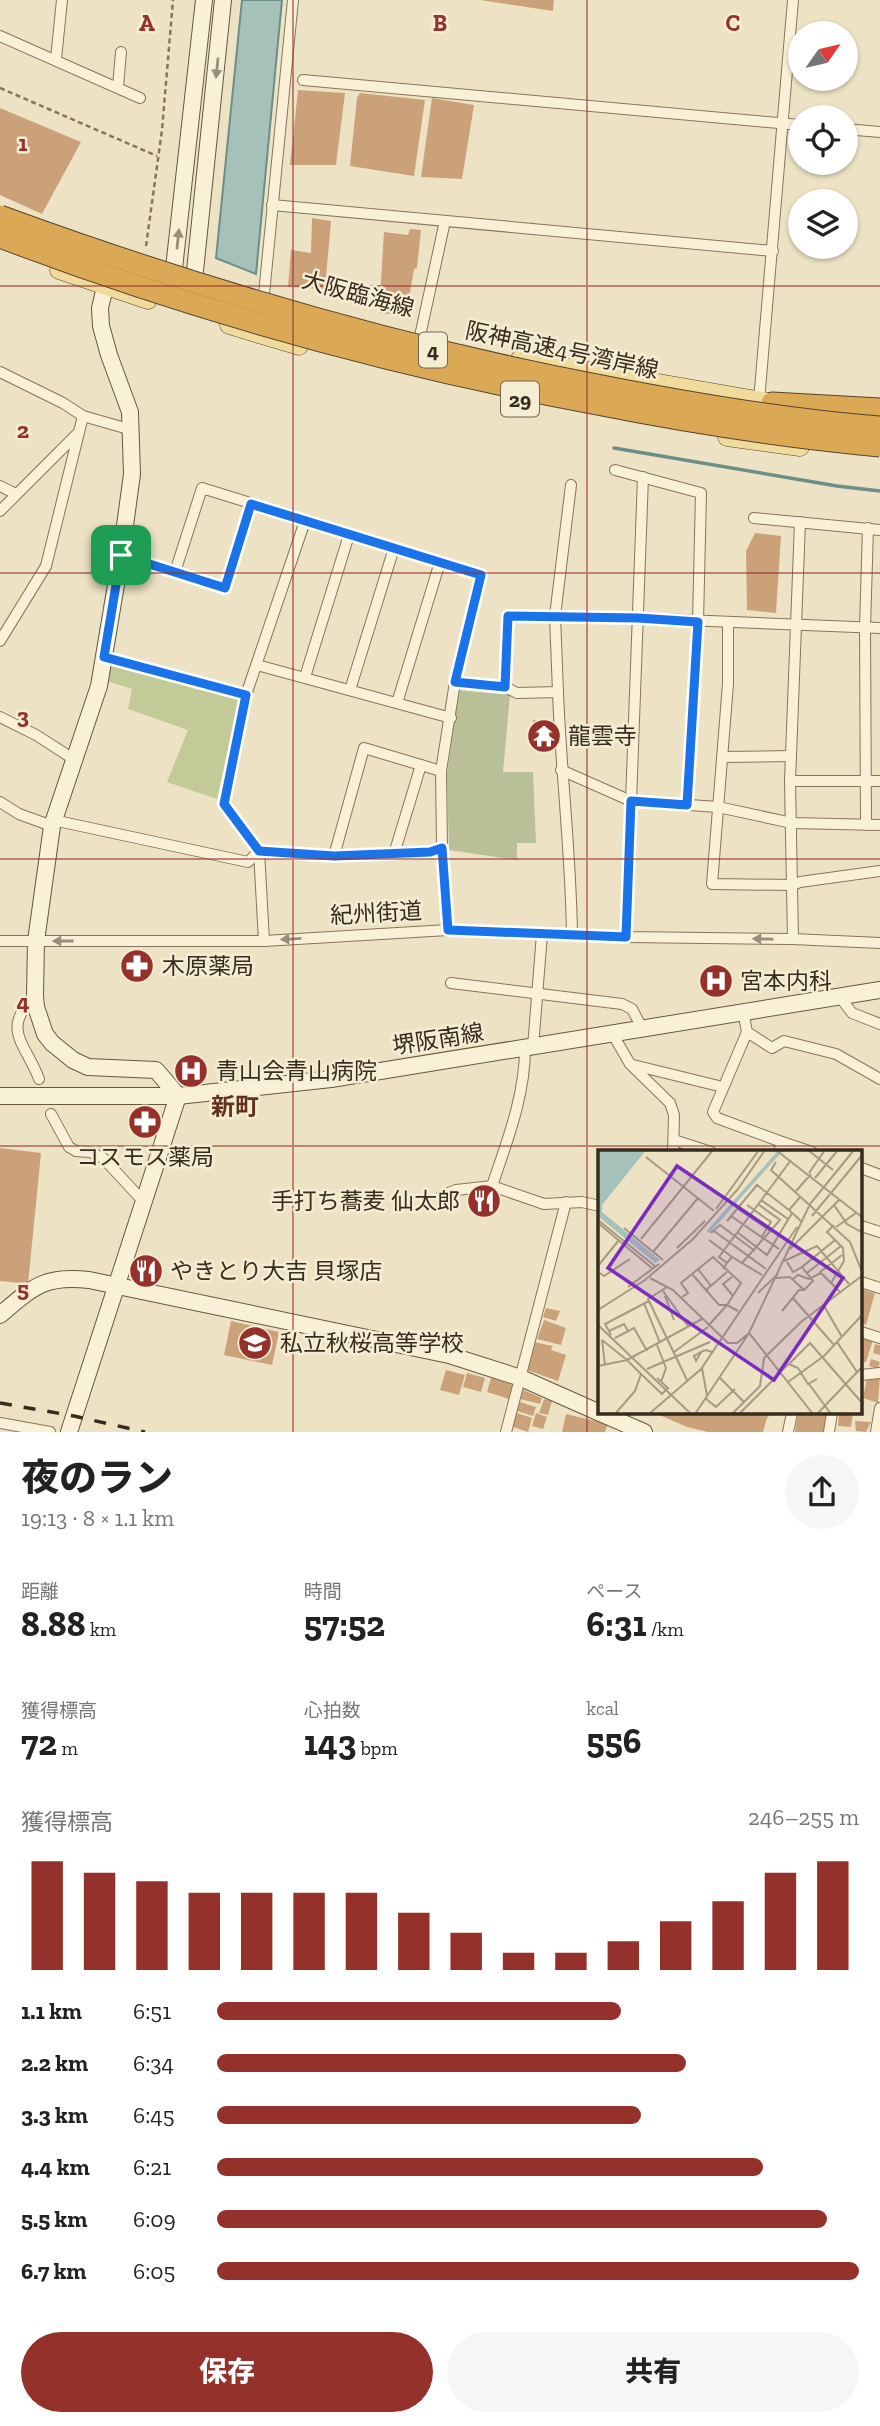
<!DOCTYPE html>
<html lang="ja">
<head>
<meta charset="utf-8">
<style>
  :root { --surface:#fff; --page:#f6f6f6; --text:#222; --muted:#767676; --accent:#95312b }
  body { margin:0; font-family:"Zilla Slab","Noto Sans JP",serif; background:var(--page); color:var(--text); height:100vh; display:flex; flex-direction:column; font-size:26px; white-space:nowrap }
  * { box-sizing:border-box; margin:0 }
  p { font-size:23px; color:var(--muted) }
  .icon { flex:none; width:38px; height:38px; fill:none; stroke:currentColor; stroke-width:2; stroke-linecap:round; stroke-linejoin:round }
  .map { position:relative; height:1432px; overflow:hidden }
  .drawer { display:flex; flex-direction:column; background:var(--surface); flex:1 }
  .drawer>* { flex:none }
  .needle { width:46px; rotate:56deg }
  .controls { position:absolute; left:788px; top:21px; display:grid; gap:14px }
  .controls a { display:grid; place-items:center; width:70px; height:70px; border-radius:50%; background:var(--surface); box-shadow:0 2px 5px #0004; font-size:35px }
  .pin { position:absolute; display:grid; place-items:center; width:60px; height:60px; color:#fff; margin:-30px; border-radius:14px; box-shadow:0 4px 10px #0006 }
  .round { display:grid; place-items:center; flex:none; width:74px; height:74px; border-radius:37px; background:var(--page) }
  .summary { display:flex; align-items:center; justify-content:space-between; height:119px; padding:0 21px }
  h1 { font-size:38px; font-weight:800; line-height:52px }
  .figures { display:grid; grid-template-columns:repeat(3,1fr); gap:10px; height:119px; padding:7px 21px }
  .figures div { display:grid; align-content:center }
  .figures b { font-size:35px; font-weight:800 }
  .figures small { font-size:19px; font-weight:400 }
  .figures p { font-size:19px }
  .chart { height:196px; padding:14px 21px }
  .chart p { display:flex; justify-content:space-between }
  .chart svg { width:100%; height:126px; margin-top:7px; stroke:var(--accent); stroke-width:6 }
  .button { display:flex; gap:14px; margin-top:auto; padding:14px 21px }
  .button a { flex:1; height:80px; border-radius:42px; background:var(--accent); color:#fff; font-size:28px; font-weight:800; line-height:80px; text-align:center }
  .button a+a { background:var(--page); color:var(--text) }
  ul { padding:0 21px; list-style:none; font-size:23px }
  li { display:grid; grid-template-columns:112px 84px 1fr; align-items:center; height:52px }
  li i { height:18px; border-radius:9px; background:var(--accent) }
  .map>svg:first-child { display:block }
  .green { fill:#c2cb98 }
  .cemetery { fill:#b9c097 }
  .water { fill:#a6c0ba; stroke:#6c8e88; stroke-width:2 }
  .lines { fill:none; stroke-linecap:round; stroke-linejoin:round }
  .stream { stroke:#6c8e88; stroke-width:3.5 }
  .building { fill:#cba17a }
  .lane-casing { stroke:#87755a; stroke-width:7 }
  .street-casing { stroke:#87755a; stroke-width:12 }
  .secondary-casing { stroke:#69563e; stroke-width:18 }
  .primary-casing { stroke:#55432f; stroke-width:19 }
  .highway-casing { stroke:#55432f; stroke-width:23 }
  .path { stroke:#87755a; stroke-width:2.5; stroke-dasharray:5 3.5; stroke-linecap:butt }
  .lane { stroke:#f8f0d7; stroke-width:5 }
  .street { stroke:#f8f0d7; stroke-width:10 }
  .secondary { stroke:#f8f0d7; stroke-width:16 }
  .primary { stroke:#f0db9c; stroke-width:18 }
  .highway { stroke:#dba956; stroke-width:21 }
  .rail { stroke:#382c1e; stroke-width:3.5; stroke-dasharray:12 12; stroke-linecap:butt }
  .highway-bridge-casing { stroke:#55432f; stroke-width:23; stroke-linecap:butt }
  .highway-bridge { stroke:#dba956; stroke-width:21 }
  .oneway { fill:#988e7a }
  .route-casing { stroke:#fff; stroke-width:14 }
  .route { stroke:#1a73e8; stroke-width:9 }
  .grid { fill:none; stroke:#95312b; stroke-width:2; stroke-opacity:0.55 }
  .labels { text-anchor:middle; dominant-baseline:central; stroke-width:5; stroke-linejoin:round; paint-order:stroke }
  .shield { fill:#f5edd3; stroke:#716654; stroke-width:2 }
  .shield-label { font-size:21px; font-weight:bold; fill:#382c1e }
  .street-label { font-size:23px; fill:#382c1e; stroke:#f5edd3 }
  .poi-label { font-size:23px; fill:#382c1e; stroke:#f5edd3; text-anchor:start }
  .neighbourhood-label { font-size:24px; font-weight:bold; fill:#63311e; stroke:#f5edd3 }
  .inset-river { fill:none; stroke:#a6c0ba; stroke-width:3.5 }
  .inset-road { fill:none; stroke:#a59a82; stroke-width:2 }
  .view { fill:#7b2cbf; fill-opacity:0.15; stroke:#7b2cbf; stroke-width:3.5 }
  .inset-edge { fill:none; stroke:#382c1e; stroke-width:3.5 }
  .grid-label { font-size:23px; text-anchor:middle; font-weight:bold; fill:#95312b; stroke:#f5edd3; stroke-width:5; stroke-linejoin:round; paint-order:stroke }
</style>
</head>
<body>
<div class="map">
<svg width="880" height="1432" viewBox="0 0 880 1432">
  <rect width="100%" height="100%" fill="#ede3c4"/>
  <path class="green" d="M109,663l130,36 -22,100 -50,-17 21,-52 -60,-21 4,-20 -25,-8z"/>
  <path class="cemetery" d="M459,690l51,5 -7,77h30l3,71h-19v17l-68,-10 -2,-76z"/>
  <path class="water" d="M242,0h40l-26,274 -40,-16z"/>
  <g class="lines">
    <path class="stream" d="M614,448l223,38 43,5"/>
  </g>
  <g class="building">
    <path d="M480,0h74l-1,11z"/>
    <path d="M298,90l47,3 -9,72h-46z"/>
    <path d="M360,93l65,7 -11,76 -64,-10 7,-68z"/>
    <path d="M432,98l42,7 -12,74 -41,-2z"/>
    <path d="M0,108l81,34 -39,72 -42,-19z"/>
    <path d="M312,218l19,3 -6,68 -37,-2 3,-37 20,3z"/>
    <path d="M410,229l11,1 -4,38 -3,1 -5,29 -3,-1v18l-27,-2 5,-81 24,3z"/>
    <path d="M755,533l26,3 -5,77 -29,-3 -1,-59z"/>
    <path d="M533,720l21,1 -1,27 -21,-1z"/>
    <path d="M0,1148l41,5 -13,131 -28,-3z"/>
    <path d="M861,1289l14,4 -9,32 -5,-2z"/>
    <path d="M546,1308l14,3 -4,10 -13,-4z"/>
    <path d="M544,1320l22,8 -5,17 -24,-6z"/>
    <path d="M231,1321l48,11 -7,33 -48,-10z"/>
    <path d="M861,1336l12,4 -7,22h-5z"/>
    <path d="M534,1342l19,4 -2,4 15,5 -8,26 -31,-11z"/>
    <path d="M875,1344l5,1v10l-7,-2z"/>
    <path d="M871,1359l9,3 -2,7 -9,-3z"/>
    <path d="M446,1370l19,5 -6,20 -19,-5z"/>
    <path d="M467,1373l18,5 -4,14 -18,-5z"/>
    <path d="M880,1376l-2,27 -15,-5 4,-20z"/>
    <path d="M491,1378l22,7 -4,14 -22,-7z"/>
    <path d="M523,1390l19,8 -2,6 -20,-5z"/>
    <path d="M544,1399l8,2 -4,14 -9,-2z"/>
    <path d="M520,1402l16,5 -3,9 -16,-5z"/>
    <path d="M517,1413l15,5 -4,14 -15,-5z"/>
    <path d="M536,1413l11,4 -4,12 -11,-3z"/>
    <path d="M655,1413h117l-5,5 -4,14h-55l-21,-5z"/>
    <path d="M798,1413h29l-4,19h-28z"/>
    <path d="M839,1413h14l-2,14 -13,-1z"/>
    <path d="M566,1414l42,10 -3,8h-43z"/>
    <path d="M855,1421l16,1 -5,10 -10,-1z"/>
  </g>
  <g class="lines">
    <g class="lane-casing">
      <path id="lane" d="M442,848l6,81"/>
    </g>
    <g class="street-casing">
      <g id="street">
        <path d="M0,36l140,62"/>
        <path d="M56,59l6,-59"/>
        <path d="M303,80l497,45"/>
        <path d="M118,87l3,-35"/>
        <path d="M845,129l35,3"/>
        <path d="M272,205l501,46"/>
        <path d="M264,294l29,-294"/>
        <path d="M420,336l25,-115"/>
        <path d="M0,372l63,31 20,13 49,14"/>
        <path d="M759,401l34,-401"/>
        <path d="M615,470l86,23 -3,129 -11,183"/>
        <path d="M0,486l16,8"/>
        <path d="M0,511l79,-79"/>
        <path d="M754,518l126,12"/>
        <path d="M121,555l54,17 27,-84 279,87 -26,107 -14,89 1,77 -11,4 -97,4 -75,-5 -35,-47 22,-109 59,-174"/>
        <path d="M175,572l50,16 26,-84"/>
        <path d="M728,623v61l-16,200 81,1 7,-3 80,-11"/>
        <path d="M0,641l46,-75 37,-150"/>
        <path d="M104,657l142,38"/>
        <path d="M257,665l194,53"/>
        <path d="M305,677l44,-142"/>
        <path d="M455,682l50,5 3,-71 129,2 243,10"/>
        <path d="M505,687l12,6 41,-1c3,81 13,162 14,243"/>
        <path d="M350,690l44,-142"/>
        <path d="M558,692l-3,-76 16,-131"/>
        <path d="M397,703l43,-141"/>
        <path d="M0,717l36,18 39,25"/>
        <path d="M722,757l69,-1"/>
        <path d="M561,770l70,31 87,6 74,16 88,2"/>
        <path d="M790,781h90"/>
        <path d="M0,802l19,12 33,12"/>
        <path d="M53,820l195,42 11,-11"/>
        <path d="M866,825l-1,-198 3,-99"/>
        <path d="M259,851l5,90"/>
        <path d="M394,854l27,-89"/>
        <path d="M334,856l30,-108 77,23"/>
        <path d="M626,937l17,-460"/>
        <path d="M793,939l-3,-158 10,-259"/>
        <path d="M0,941h264l184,-11 178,7 167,2 87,4"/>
        <path d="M451,983l171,21 10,5 10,19"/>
        <path d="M35,996c-35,33 -9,48 4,83"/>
        <path d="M840,997l12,16 28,11"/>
        <path d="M743,1011l4,21 25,16 12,-7 52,13 44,25"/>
        <path d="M747,1032l-34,80 4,6 65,24"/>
        <path d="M612,1033l18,31 40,39 4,12 -1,37"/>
        <path d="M533,1047l9,-113"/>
        <path d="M633,1065l90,22"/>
        <path d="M51,1114l18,33 7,4 14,1 13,6 40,43"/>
        <path d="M674,1140l37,12"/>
        <path d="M779,1152l3,-10 30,10"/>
        <path d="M861,1168l19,7"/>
        <path d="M492,1186c15,-45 33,-90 33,-138"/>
        <path d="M441,1196l15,-6 36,-4 52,18 38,-2 18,4"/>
        <path d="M861,1226l19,6"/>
        <path d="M861,1282l19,6"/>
        <path d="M861,1332l19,6"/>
        <path d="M861,1375l19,-2"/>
        <path d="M0,1423l50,9"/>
        <path d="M506,1432l60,-230"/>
        <path d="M788,1432l4,-19"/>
        <path d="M829,1432l3,-19"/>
        <path d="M876,1432l4,-24"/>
      </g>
    </g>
    <g class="secondary-casing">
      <g id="secondary">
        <path d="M172,286l32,-286"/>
        <path d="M193,290l30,-290"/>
        <path d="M0,1096h178l153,-17 549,-89"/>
        <path d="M0,1315c33,-28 44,-40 89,-35l360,75 72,23 79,35"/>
        <path d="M600,1413l44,19"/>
        <path d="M69,1432l109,-336 -22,-26 -68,-3 -15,-7 -21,-17 -7,-9 -9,-27 -1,-11 1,-55 16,-115 47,-140 22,-131 11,-81 -2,-62 -21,-57 -8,-29 -1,-18 5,-21"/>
      </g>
    </g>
    <g class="primary-casing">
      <g id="primary">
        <path d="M59,270l89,30"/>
        <path d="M229,325l70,21"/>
        <path d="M520,359l265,46"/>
        <path d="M727,437l73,10"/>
      </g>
    </g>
    <g class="highway-casing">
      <path id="highway" d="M772,403l108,6"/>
    </g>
    <g class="path">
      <path d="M0,88l157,68"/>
      <path d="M146,246l16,-116 11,-130"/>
    </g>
    <use href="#lane" class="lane"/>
    <use href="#street" class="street"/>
    <use href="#secondary" class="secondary"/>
    <use href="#primary" class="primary"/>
    <use href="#highway" class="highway"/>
    <path class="rail" d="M0,1403l74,13 71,16"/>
    <g class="highway-bridge-casing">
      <g id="highway-bridge">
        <path d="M0,216c197,72 396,131 602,170 92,18 185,34 278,41"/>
        <path d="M0,237c192,73 390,128 592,166 95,19 191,34 288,43"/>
      </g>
    </g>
    <use href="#highway-bridge" class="highway-bridge"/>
  </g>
  <defs><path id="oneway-solid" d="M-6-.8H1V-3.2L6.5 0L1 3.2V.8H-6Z" transform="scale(1.75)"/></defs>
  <g class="oneway">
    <use href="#oneway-solid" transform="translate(217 68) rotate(96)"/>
    <use href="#oneway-solid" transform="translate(178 239) rotate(-84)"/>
    <use href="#oneway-solid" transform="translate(291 939) rotate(177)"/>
    <use href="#oneway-solid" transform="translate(763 939) rotate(-179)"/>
    <use href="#oneway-solid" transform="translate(63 941) rotate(-180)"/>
  </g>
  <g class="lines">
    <g class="route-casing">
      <path id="route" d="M251,504l230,71 -26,107 50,5 3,-71 130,2 60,4 -11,183 -56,-4 -5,136 -178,-7 -6,-82 -12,4 -96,4 -75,-5 -35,-47 22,-109 -142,-38 17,-102 104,33z"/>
    </g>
    <use href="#route" class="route"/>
  </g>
  <path class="grid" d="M293,0v1432M587,0v1432M0,286h880M0,573h880M0,859h880M0,1146h880"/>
  <defs>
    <g id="temple-disc" transform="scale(1.75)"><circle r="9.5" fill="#95312b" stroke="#f5edd3"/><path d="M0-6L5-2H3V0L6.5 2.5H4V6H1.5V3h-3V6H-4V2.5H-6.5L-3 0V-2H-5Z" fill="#fff"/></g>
    <g id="pharmacy-disc" transform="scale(1.75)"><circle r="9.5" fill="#95312b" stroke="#f5edd3"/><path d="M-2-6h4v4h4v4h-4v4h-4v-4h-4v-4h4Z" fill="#fff"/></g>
    <g id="hospital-disc" transform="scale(1.75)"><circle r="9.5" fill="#95312b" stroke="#f5edd3"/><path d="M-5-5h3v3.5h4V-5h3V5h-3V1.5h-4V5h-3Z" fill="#fff"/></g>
    <g id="restaurant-disc" transform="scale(1.75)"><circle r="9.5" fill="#95312b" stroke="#f5edd3"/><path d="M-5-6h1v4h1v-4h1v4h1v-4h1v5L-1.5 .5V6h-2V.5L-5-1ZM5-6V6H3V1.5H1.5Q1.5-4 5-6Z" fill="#fff"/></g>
    <g id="school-disc" transform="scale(1.75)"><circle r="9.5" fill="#95312b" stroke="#f5edd3"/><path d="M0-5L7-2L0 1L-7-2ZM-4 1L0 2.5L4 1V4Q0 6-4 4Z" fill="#fff"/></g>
  </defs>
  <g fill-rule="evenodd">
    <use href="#temple-disc" x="544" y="736"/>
    <use href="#pharmacy-disc" x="137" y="966"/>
    <use href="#hospital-disc" x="716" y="981"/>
    <use href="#hospital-disc" x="191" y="1071"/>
    <use href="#pharmacy-disc" x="145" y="1122"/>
    <use href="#restaurant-disc" x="484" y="1201"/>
    <use href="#restaurant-disc" x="146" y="1271"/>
    <use href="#school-disc" x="255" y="1343"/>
  </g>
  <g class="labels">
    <g class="shield">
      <rect x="419" y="332.5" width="28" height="35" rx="5"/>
      <rect x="501" y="381.5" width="38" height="35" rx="5"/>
    </g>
    <g class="shield-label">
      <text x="433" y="350">4</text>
      <text x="520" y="399">29</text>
    </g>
    <g class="street-label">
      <text transform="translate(358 294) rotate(15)">大阪臨海線</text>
      <text transform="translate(562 350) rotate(12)">阪神高速4号湾岸線</text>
      <text transform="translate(376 913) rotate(-3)">紀州街道</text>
      <text transform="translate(438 1039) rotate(-9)">堺阪南線</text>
    </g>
    <g class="poi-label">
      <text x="568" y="736">龍雲寺</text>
      <text x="162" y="966">木原薬局</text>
      <text x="740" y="981">宮本内科</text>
      <text x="216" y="1071">青山会青山病院</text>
      <text x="145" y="1157" text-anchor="middle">コスモス薬局</text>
      <text x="460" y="1201" text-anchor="end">手打ち蕎麦 仙太郎</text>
      <text x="170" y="1271">やきとり大吉 貝塚店</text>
      <text x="280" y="1343">私立秋桜高等学校</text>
    </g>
    <g class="neighbourhood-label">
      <text x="235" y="1106">新町</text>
    </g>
  </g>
  <g transform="translate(598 1150)">
    <rect width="264" height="264" fill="#ede3c4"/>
    <path d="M0,0h48l-44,55v7l58,48 -5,3 -57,-47z" fill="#a6c0ba"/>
    <path class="inset-river" d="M110,82l73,-82"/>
    <path class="inset-road" d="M178,0l87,68M210,0l25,20M48,7l68,54M178,12l-5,8 79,72 13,32M211,23l16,-23M217,28l23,-28M198,41l15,-17M203,46l-12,14 13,12M163,50l27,19M149,55l24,17 -10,16M236,55l13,19 16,9M118,59l43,-59M140,59l34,23M133,66l48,33M214,66l51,-62M0,70l58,47M129,71l30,-36 32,25M0,73l55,46M238,77l20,-14M26,78l39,32M116,81l52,38M139,82l30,23 25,-42M113,83l9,-8 35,26M43,89l72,-89M111,90l23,17M79,98l28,-27M192,99l50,-50M55,102l45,-54M186,111l33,-15 32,38M189,112l6,10 9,-5M129,113l5,-6 30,18M144,113l38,-43 -22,-16M0,116l21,-26M100,119l13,17M125,119l4,-6 -8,-6 72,-97M2,123l4,3 26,-17M209,123l34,-27M134,127l-9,7 10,12M52,128l23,12 55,53h9l12,-10 64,81M178,128l14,-1 14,13 9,-9 -11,-14 33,-27M195,129l5,-4 11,4 12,-6M233,133l13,-22 -1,-13 -16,-16 7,-7M30,137l31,-23M69,137l-19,12 39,81M108,140l21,-18M65,141l25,35M160,143l20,-19M243,143l-21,-21 22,-17M67,146l9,24M84,147l6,-4 -7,-10 32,-26 28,26 -14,22h-8l-27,-31M194,147l42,48M46,153l16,40M226,156l18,31M0,160l47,-30 48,-41 45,-50 27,-39M184,161l17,-21h5M0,175l93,89M110,176l19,-21 11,6M11,181l-4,-7 44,-23M13,185l-2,-4 15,-7 4,7M17,188l19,-10 13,23M4,190l25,20 75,-41M4,190l3,25M239,192l20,30M59,195l9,23 -5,14M76,202l34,-25M103,202l-5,9 -2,-5 9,-5 3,-1 6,2M191,214l21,-21 53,61M0,216l29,-6 14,14 -6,17 -20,23M104,218l5,28M49,219l63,-27M182,222l9,-8 9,4 10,16 9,-5M43,224l21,20 6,-6 -11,-10M121,227l25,25M190,232l36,-26 39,-42M211,234l22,30M107,248l11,9 19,-18M51,264l52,-45 96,-142M97,264l54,-81 61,-129 44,-54M134,264l28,-28 4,-28 37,-36 62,-47M141,264l41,-41M219,264l46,-48"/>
    <path class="view" d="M79,16l166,112 -69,102 -166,-112z"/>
    <rect width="264" height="264" class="inset-edge"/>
  </g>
  <g class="grid-label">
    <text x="147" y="31">A</text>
    <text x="440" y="31">B</text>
    <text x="733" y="31">C</text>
    <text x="23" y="151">1</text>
    <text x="23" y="438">2</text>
    <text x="23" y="724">3</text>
    <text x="23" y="1010">4</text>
    <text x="23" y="1297">5</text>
  </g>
</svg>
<div class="controls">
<a><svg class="needle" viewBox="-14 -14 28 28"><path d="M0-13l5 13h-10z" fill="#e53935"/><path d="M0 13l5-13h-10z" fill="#767676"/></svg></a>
<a><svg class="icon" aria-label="locate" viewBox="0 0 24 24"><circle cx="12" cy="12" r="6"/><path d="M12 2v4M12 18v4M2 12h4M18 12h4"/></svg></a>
<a><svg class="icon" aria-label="layers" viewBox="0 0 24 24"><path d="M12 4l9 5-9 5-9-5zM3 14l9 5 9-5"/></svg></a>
</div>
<div class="pin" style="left:121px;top:555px;background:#1e9e55"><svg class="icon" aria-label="arrive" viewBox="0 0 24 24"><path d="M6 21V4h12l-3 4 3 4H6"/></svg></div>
</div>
<section class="drawer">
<div class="summary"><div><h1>夜のラン</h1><p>19:13 · 8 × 1.1 km</p></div><a class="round"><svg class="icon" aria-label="share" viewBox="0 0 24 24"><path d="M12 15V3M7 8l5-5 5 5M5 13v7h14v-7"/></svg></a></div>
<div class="figures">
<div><p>距離</p><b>8.88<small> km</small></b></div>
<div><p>時間</p><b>57:52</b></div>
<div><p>ペース</p><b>6:31<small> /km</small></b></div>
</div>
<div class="figures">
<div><p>獲得標高</p><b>72<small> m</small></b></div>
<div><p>心拍数</p><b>143<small> bpm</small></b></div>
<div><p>kcal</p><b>556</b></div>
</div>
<div class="chart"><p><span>獲得標高</span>246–255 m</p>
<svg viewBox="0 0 160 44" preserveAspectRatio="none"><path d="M5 44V6M15 44V10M25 44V13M35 44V17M45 44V17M55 44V17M65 44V17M75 44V24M85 44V31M95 44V38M105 44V38M115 44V34M125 44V27M135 44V20M145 44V10M155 44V6"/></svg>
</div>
<ul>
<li><b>1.1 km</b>6:51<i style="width:63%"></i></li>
<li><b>2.2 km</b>6:34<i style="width:73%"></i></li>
<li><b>3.3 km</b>6:45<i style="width:66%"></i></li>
<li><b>4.4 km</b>6:21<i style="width:85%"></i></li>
<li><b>5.5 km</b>6:09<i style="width:95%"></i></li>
<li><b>6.7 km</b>6:05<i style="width:100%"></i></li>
</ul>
<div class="button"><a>保存</a><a>共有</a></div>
</section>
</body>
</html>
